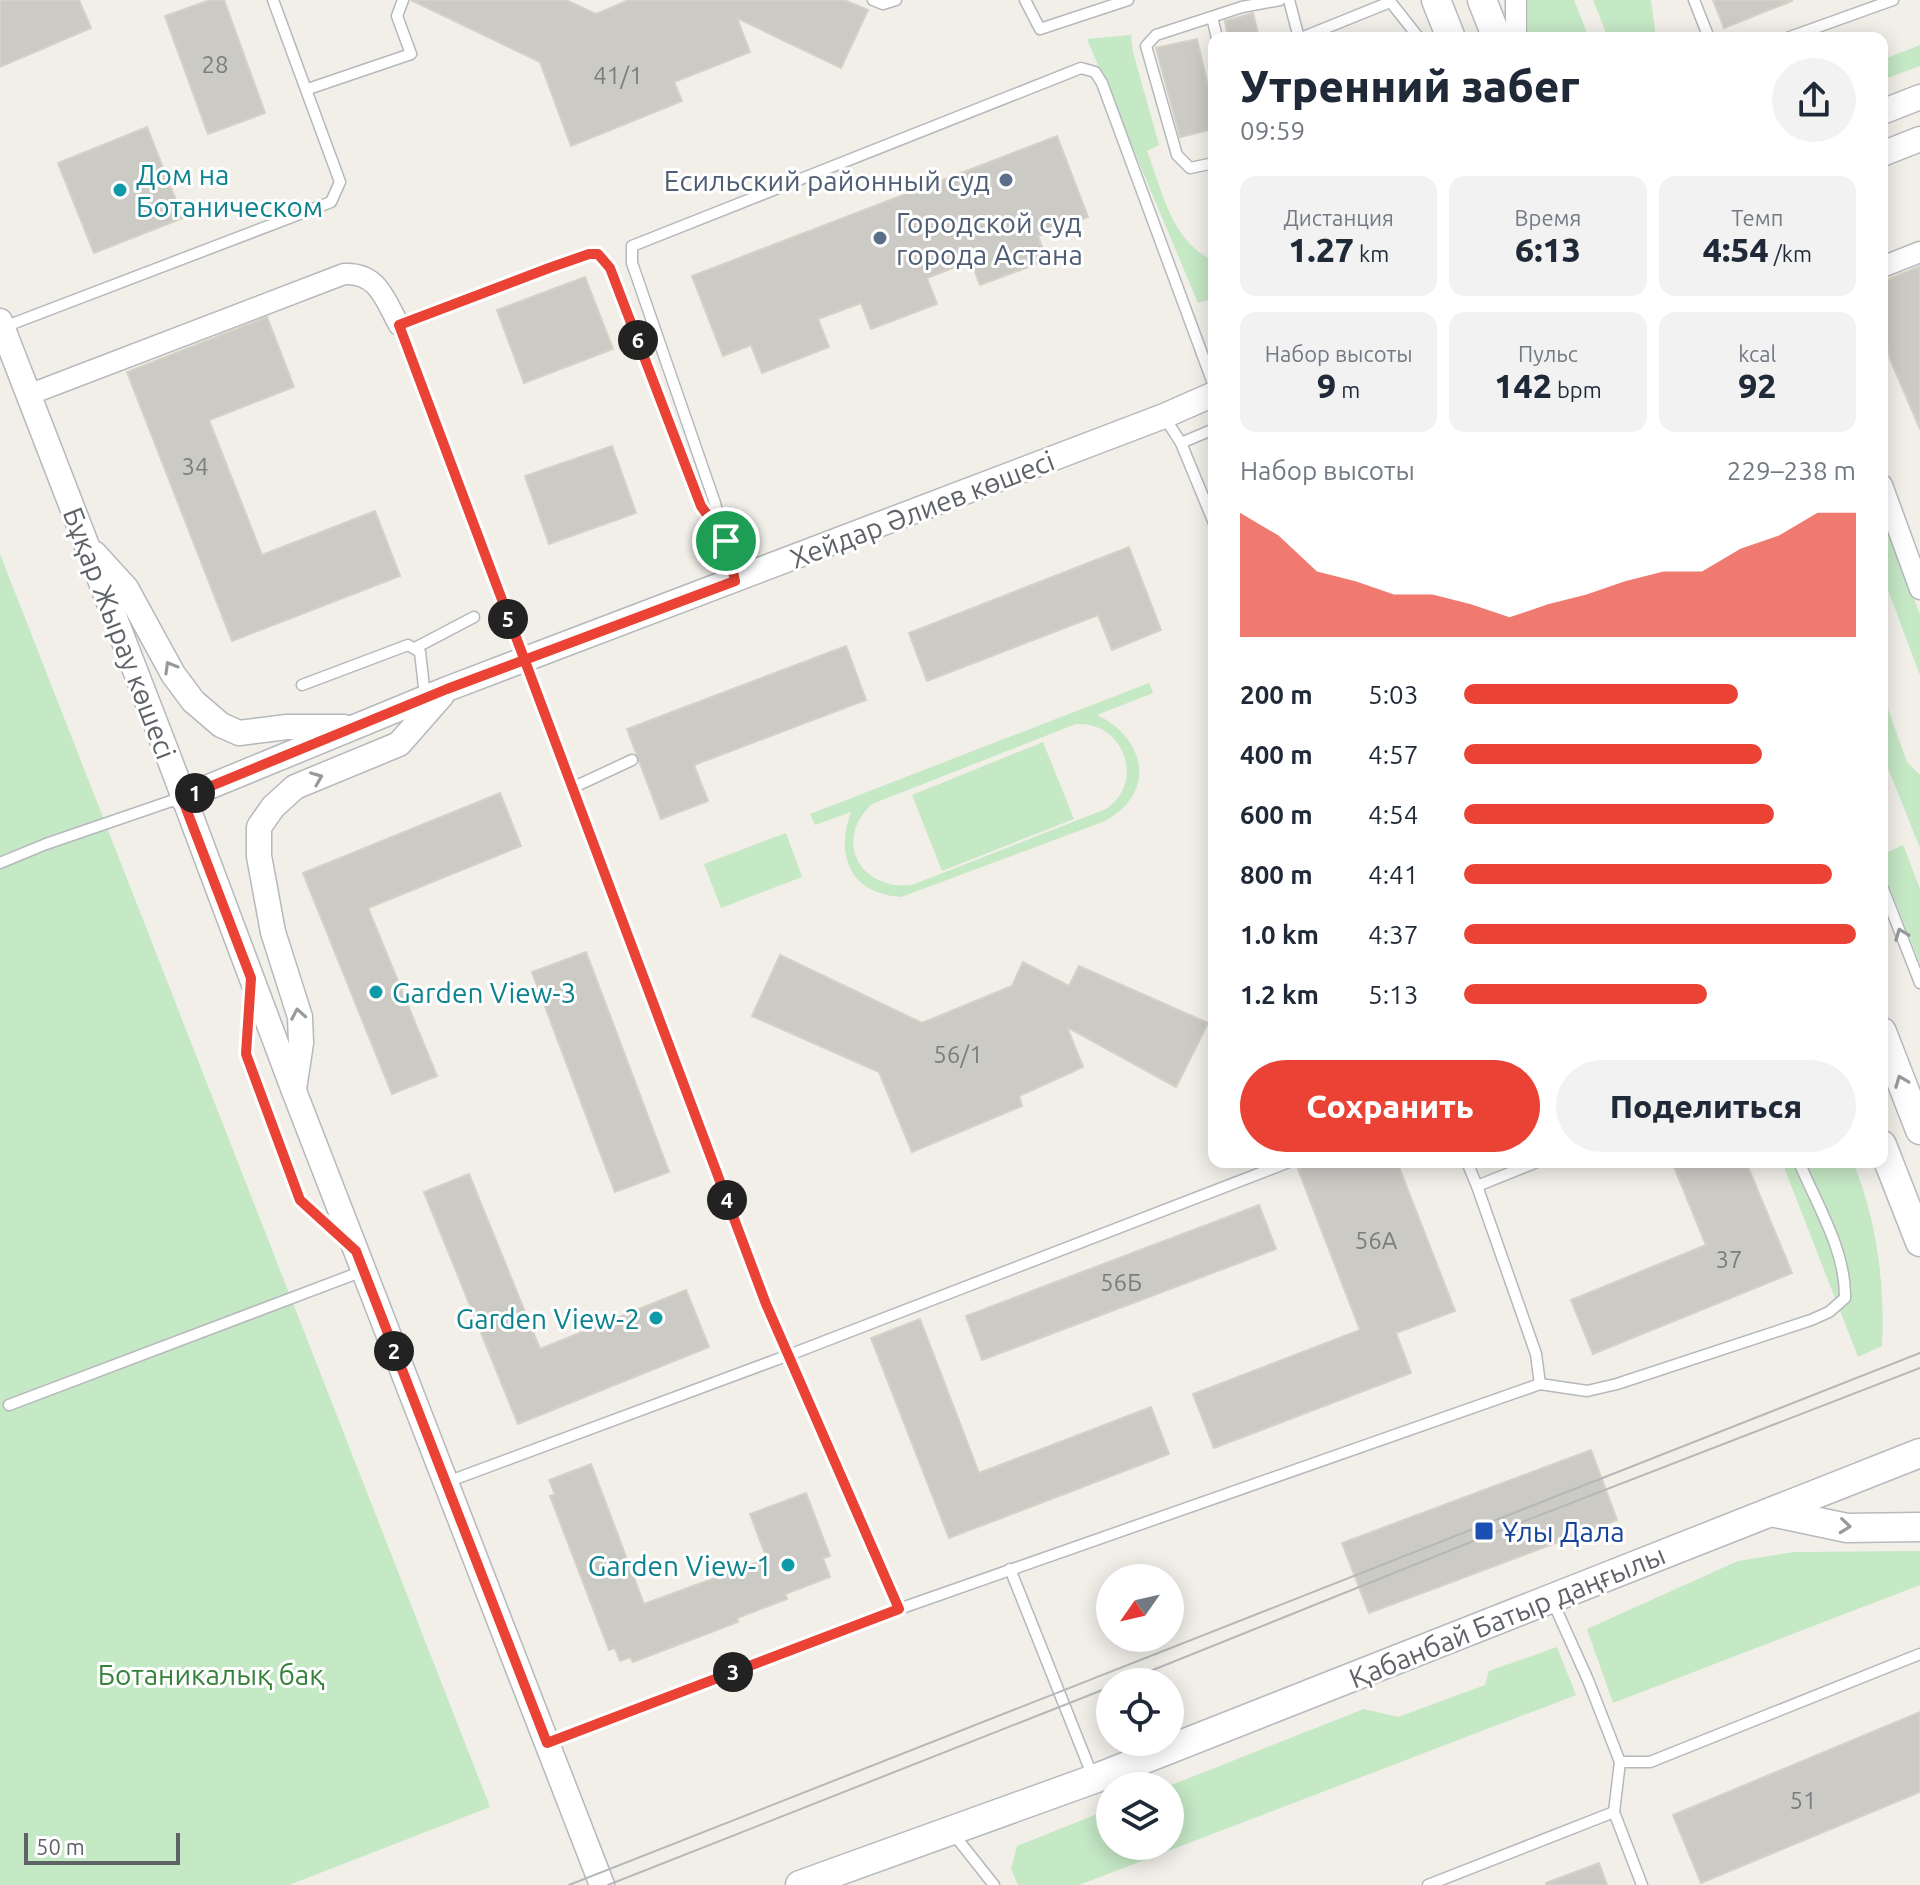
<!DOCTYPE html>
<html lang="ru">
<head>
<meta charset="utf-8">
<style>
  :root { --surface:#fff; --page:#f2f2f3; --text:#1f2937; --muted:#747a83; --accent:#ea4335 }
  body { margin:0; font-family:Ubuntu,sans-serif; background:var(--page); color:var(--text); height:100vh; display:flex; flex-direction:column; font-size:30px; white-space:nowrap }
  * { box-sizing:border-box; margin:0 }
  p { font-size:26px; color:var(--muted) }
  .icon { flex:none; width:44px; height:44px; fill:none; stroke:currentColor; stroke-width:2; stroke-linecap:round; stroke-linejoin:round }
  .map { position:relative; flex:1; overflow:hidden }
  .side { position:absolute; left:1208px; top:32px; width:680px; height:1136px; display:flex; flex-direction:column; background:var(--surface); border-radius:16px; box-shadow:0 4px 20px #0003 }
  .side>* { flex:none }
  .needle { width:52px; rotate:236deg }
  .buttons { position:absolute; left:1096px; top:1564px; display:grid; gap:16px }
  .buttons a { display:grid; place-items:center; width:88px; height:88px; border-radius:50%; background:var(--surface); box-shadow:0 4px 20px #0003; font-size:40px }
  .scale { position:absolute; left:24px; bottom:20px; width:156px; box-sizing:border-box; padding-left:8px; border:4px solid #5f6368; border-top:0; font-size:22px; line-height:28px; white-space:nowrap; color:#5f6368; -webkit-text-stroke:6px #fff; paint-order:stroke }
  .pin { position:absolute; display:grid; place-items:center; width:68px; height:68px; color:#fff; margin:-34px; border:4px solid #fff; border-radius:50%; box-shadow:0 2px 8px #0007 }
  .km { position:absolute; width:40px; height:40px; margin:-20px; border-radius:50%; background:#222; color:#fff; font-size:22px; line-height:40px; text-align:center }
  .round { display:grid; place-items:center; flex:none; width:84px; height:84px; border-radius:42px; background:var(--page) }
  .headline { display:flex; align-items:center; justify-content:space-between; height:136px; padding:0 32px }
  h1 { font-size:44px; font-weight:800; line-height:60px }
  .stats { display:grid; grid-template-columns:repeat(3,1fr); gap:12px; height:136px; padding:8px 32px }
  .stats div { display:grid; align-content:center; border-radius:16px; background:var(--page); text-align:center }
  .stats b { font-size:34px; font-weight:800 }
  .stats small { font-size:22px; font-weight:400 }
  .stats p { font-size:22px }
  .chart { height:224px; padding:16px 32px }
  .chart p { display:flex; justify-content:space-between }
  .chart svg { width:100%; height:144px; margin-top:8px; fill:var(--accent); opacity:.7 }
  .button { display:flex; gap:16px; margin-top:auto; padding:16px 32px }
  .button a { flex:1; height:92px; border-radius:48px; background:var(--accent); color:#fff; font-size:32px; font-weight:800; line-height:92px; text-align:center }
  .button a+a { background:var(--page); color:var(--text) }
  ul { padding:0 32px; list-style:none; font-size:26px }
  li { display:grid; grid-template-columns:128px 96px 1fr; align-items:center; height:60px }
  li i { height:20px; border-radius:10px; background:var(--accent) }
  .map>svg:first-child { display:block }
  .green { fill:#c5e8c5; fill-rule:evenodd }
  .building { fill:#cccac5; stroke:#d6d1c6; stroke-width:2 }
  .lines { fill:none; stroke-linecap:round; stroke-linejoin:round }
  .service-casing { stroke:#b5b8bc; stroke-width:13 }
  .minor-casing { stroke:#b5b8bc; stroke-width:23 }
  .tertiary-casing { stroke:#b5b8bc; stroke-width:27 }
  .secondary-casing { stroke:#b6babf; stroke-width:31 }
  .service { stroke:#fff; stroke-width:10 }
  .minor { stroke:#fff; stroke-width:20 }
  .tertiary { stroke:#fff; stroke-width:24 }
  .secondary { stroke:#fff; stroke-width:28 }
  .tram { stroke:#b6b7b8; stroke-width:2 }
  .oneway { stroke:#979a9d }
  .route-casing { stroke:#fff; stroke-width:16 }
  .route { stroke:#ea4335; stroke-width:10 }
  .service-dot { fill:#5c6f8a; stroke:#fff; stroke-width:3 }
  .culture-dot { fill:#0f9aa8; stroke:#fff; stroke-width:3 }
  .transit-dot { fill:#1a4fb4; stroke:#fff; stroke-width:3 }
  .labels { text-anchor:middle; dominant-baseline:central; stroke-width:6; stroke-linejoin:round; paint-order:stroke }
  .number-label { font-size:24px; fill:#7a7d7f }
  .culture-label { font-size:28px; fill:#0d838f; stroke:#fff; text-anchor:start }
  .service-label { font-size:28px; fill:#4e5e75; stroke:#fff; text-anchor:end }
  .street-label { font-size:28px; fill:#5f6368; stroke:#fff }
  .transit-label { font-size:28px; fill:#164399; stroke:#fff; text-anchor:start }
  .park-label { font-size:28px; fill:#348238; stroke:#fff }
</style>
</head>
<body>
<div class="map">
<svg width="1920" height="1885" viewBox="0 0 1920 1885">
  <rect width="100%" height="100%" fill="#f1efe8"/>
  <g class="green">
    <path d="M1528,0h46l15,38h-61z"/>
    <path d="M1593,0h58l5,38h-48z"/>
    <path d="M1131,35l2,17 26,93 -12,6c16,42 24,90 67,110v37l-16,5 -111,-264z"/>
    <path d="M1920,45v21l-38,14v-20z"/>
    <path d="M1882,520l38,94v61l-38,-101z"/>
    <path d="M0,554l490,1253 -201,78h-289z"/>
    <path d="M1882,612l5,7 -3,79 23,64 13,13v73l-38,-95z"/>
    <path d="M1149,683l4,10 -56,22c49,23 60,78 8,106l-204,76c-51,-3 -66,-42 -50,-85l-36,13 -5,-11zM1076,724c48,-3 70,58 30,85l-194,76c-51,6 -80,-44 -40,-81z"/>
    <path d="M1043,742l31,77 -132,52 -30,-76z"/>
    <path d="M786,833l16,44 -81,31 -17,-44z"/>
    <path d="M1903,845l17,44v75l-38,-96v-13z"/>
    <path d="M1782,1162h71c24,58 32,123 29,184l-24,11z"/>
    <path d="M1920,1551v34l-307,118 -26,-74 151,-68 56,-9z"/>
    <path d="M1557,1647l19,48 -497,190h-61l-7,-16 6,-23 93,-37v37h60l-1,-60 195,-77 34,8 87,-32 4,-14z"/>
  </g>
  <g class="building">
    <path d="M0,0h79l12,28 -91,39z"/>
    <path d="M210,0h14l41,113 -57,21 -43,-118z"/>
    <path d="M411,0h155l30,14 33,-14h215l24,10 -27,58 -104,-50 13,34 -76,30 8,19 -111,45 -31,-84z"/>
    <path d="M1713,0h78l1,1 -68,27z"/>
    <path d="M1253,13l6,25h-31l-3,-17z"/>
    <path d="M1197,39l17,73v17l-34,8 -24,-89z"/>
    <path d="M147,127l36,91 -89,35 -36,-90z"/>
    <path d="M1057,136l31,81 -50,19 9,24 -67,25 -9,-24 -44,17 10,26 -66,25 -10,-26 -43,16 11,28 -67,26 -11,-28 -28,11 -31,-80z"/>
    <path d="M1920,266v163l-30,-70 -8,-44v-33z"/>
    <path d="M585,277l28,72 -89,34 -27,-73z"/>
    <path d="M267,317l27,70 -85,33 53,135 113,-44 25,65 -168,65 -105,-269z"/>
    <path d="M612,446l24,67 -87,31 -24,-68z"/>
    <path d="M1129,547l32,83 -49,20 -14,-35 -171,66 -18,-48z"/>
    <path d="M846,646l20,54 -172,65 14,36 -47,18 -34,-90z"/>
    <path d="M500,793l21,53 -153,62 69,168 -45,18 -89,-221z"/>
    <path d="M586,952l83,220 -54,20 -83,-220z"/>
    <path d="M780,955l142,68 90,-37 11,-24 46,24 10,-20 129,57 -32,64 -109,-60 16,40 -64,29 3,10 -110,46 -33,-80 -127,-56z"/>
    <path d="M1316,1162h81l58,149 -59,22 15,40 -197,75 -21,-54 167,-64 -62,-161z"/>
    <path d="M1672,1162h74l46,111 -199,81 -22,-54 135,-55z"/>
    <path d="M469,1174l71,175 146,-59 23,57 -191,77 -94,-232z"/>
    <path d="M1259,1205l17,44 -294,111 -16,-44z"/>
    <path d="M920,1319l59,154 172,-66 18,47 -220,84 -78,-200z"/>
    <path d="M1591,1450l26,70 -248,93 -27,-70z"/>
    <path d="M591,1464l53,140 123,-45 -17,-45 56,-21 24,63 -7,2 7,19 -45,17 2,5 -50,19 1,4 -105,40 -3,-5 -10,4 -5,-13 -6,2 -59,-154 5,-2 -6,-14z"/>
    <path d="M1920,1712v80l-219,91 -28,-68z"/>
    <path d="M1599,1863l8,22h-61v-2z"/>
  </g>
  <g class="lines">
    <g class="service-casing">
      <g id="service">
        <path d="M873,0l10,4 13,-4"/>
        <path d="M1025,0l15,29 88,-29"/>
        <path d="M1289,0l10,38"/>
        <path d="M1389,0l30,38"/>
        <path d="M1694,0l15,38"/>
        <path d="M1212,17l5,21"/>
        <path d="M1301,38l89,-36"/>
        <path d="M1787,38l106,-38"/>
        <path d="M308,89l103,-35 -14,-38 6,-16"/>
        <path d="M1214,163l-24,5 -13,-13 -31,-109 10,-11 86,-28 38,-7"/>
        <path d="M4,327l327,-125 9,-20 -67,-182"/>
        <path d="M1165,418l16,25 33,80"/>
        <path d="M1181,443l33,-14"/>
        <path d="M734,579l-19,-76 -83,-240v-17l449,-178 14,4 7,11 112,303"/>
        <path d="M415,648l59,-31"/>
        <path d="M302,685l106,-40 12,7 5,44"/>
        <path d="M572,788l60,-28"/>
        <path d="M0,863l46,-19 134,-46"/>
        <path d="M1882,886l38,97"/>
        <path d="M250,996l-4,58 54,146 46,42"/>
        <path d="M1289,1162l-500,193 110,254 641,-225 -4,-30 -59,-168"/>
        <path d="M1467,1162l10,24 60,-24"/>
        <path d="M1540,1384l47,7 30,-7 194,-64 18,-8 16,-14c1,-47 -28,-93 -46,-136"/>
        <path d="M9,1405l354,-134"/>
        <path d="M447,1482l342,-127 -23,-51 -367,-979 150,-57 40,-14h9l12,14 91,238 25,35"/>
        <path d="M1010,1569l83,208"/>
        <path d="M1552,1600l36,80 32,82 -6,50"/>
        <path d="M547,1743l352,-134"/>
        <path d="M1620,1762h30l270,-108"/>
        <path d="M959,1841l35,44"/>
        <path d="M1428,1885l186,-73 28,73"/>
      </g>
    </g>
    <g class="minor-casing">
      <g id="minor">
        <path d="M1516,0v38"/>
        <path d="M1882,267l38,-15"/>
        <path d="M28,395l316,-121c34,-2 41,26 55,51"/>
        <path d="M1882,485l38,104"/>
      </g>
    </g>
    <g class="tertiary-casing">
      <g id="tertiary">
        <path d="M1882,112l38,-15"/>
        <path d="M1882,154l38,-15"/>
        <path d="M0,321l169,437 125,333 308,794"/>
        <path d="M95,554l31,34 47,86 20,27 28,24 18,8 48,-6h57"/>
        <path d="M182,798l265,-109 717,-273 50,-22"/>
        <path d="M294,1089l7,-46 -1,-26 -27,-85 -14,-76v-29l14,-20 22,-20 104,-43 43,-49"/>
      </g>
    </g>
    <g class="secondary-casing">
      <g id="secondary">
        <path d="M1436,0l15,38"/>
        <path d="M1482,0l15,38"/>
        <path d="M1882,1032l38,98"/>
        <path d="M1882,1145l38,97"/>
        <path d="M1771,1512l76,16 73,-1"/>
        <path d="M800,1885l294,-106 826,-326"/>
      </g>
    </g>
    <use href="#service" class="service"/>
    <use href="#minor" class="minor"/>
    <use href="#tertiary" class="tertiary"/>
    <use href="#secondary" class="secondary"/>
    <g class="tram">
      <path d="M1123,1682l363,-146 434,-168"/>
      <path d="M569,1885l1351,-532"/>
      <path d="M608,1885l502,-198"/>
    </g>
  </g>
  <defs><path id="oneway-chevron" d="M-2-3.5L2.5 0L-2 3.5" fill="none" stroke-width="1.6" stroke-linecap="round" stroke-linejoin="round" transform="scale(2)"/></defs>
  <g class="oneway">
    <use href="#oneway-chevron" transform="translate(170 667) rotate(-120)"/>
    <use href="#oneway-chevron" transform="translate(317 778) rotate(-22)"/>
    <use href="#oneway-chevron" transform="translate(1901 934) rotate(-111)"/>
    <use href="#oneway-chevron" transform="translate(298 1014) rotate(-100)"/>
    <use href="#oneway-chevron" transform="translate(1901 1081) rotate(-111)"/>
    <use href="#oneway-chevron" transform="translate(1845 1526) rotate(6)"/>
  </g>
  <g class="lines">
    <g class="route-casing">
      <path id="route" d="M726,541l9,40 -288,108 -265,109 69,180 -5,76 54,146 56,51 191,492 352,-134 -133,-305 -367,-979 150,-57 40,-14h9l12,14 91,238 25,35"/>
    </g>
    <use href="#route" class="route"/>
  </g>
  <g class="service-dot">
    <circle cx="1006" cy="180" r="8"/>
    <circle cx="880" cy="238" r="8"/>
  </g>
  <g class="culture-dot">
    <circle cx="120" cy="190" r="8"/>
    <circle cx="376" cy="992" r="8"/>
    <circle cx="656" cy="1318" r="8"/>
    <circle cx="788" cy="1565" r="8"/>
  </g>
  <rect class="transit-dot" x="1474" y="1521" width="20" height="20" rx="4"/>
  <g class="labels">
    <g class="number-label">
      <text x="215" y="64">28</text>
      <text x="618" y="75">41/1</text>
      <text x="195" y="466">34</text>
      <text x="958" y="1054">56/1</text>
      <text x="1376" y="1240">56А</text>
      <text x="1729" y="1259">37</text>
      <text x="1121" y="1282">56Б</text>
      <text x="1803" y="1800">51</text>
    </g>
    <g class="culture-label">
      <text x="136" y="174">Дом на<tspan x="136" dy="32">Ботаническом</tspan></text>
      <text x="392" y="992">Garden View-3</text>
      <text x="640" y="1318" text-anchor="end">Garden View-2</text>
      <text x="772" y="1565" text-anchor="end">Garden View-1</text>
    </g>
    <g class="service-label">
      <text x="990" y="180">Есильский районный суд</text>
      <text x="896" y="222" text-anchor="start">Городской суд<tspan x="896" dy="32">города Астана</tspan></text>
    </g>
    <g class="street-label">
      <text transform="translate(922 509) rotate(-21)">Хейдар Әлиев көшесі</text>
      <text transform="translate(120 633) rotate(69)">Бұқар Жырау көшесі</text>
      <text transform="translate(1507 1616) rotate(-22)">Қабанбай Батыр даңғылы</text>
    </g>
    <g class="transit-label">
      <text x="1502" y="1531">Ұлы Дала</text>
    </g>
    <g class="park-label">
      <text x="211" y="1674">Ботаникалық бақ</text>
    </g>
  </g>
</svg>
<div class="buttons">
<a><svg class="needle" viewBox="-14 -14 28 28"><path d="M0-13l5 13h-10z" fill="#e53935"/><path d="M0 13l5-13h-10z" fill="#747a83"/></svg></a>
<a><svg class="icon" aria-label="locate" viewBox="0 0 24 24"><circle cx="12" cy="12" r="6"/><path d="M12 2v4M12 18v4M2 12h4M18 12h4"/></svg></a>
<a><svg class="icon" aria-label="layers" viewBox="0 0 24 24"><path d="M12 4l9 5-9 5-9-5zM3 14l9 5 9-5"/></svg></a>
</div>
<div class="scale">50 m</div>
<div class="pin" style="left:726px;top:541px;background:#1e9e55"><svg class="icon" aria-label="arrive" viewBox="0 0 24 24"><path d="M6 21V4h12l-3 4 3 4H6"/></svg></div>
<b class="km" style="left:195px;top:793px">1</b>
<b class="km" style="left:394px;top:1351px">2</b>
<b class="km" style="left:733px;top:1672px">3</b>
<b class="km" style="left:727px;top:1200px">4</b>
<b class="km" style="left:508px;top:619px">5</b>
<b class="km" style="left:638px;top:340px">6</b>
<section class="side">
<div class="headline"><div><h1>Утренний забег</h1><p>09:59</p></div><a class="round"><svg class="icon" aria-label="share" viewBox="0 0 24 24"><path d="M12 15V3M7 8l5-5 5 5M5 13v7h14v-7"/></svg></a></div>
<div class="stats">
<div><p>Дистанция</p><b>1.27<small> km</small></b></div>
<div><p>Время</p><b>6:13</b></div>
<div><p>Темп</p><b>4:54<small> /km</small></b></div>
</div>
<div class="stats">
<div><p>Набор высоты</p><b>9<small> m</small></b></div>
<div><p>Пульс</p><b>142<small> bpm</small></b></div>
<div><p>kcal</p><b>92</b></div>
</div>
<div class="chart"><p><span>Набор высоты</span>229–238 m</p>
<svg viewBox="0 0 160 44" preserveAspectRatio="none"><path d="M0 44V6L10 13L20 24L30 27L40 31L50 31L60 34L70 38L80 34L90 31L100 27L110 24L120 24L130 17L140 13L150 6L160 6V44z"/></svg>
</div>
<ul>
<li><b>200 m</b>5:03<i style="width:70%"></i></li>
<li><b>400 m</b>4:57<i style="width:76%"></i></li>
<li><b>600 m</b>4:54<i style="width:79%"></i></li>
<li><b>800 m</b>4:41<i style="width:94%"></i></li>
<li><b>1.0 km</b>4:37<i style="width:100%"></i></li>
<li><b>1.2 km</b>5:13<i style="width:62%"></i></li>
</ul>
<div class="button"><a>Сохранить</a><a>Поделиться</a></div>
</section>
</div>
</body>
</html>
